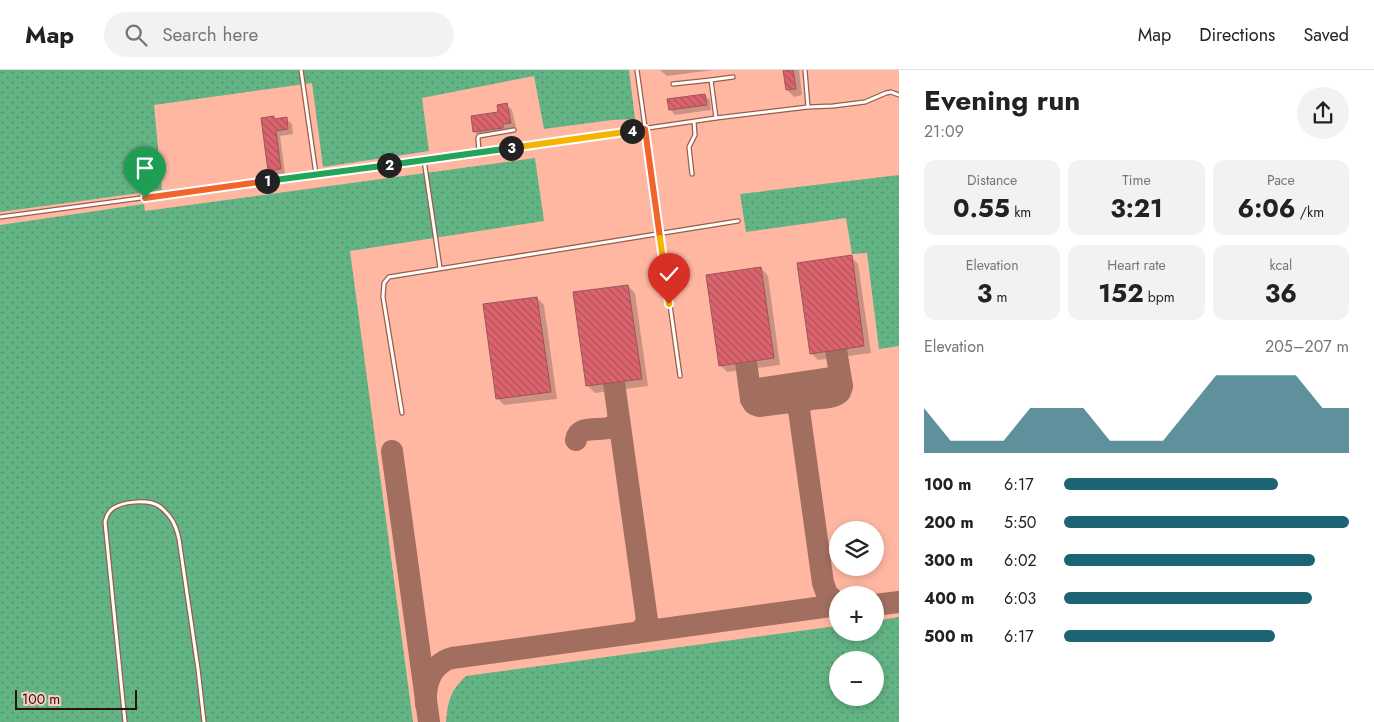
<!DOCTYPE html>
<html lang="en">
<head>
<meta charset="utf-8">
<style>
  :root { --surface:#fff; --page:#f2f2f2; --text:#222; --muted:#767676; --line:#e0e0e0; --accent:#1c6373 }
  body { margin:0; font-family:Jost,sans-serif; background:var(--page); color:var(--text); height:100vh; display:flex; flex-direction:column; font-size:19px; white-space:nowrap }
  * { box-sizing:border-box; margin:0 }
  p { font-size:16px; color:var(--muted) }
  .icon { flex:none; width:28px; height:28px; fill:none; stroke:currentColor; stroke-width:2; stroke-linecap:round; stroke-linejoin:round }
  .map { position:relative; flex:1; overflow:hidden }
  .drawer { display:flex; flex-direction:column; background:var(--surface); width:475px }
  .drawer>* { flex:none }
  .buttons { position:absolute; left:829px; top:451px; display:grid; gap:10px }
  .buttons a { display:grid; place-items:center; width:55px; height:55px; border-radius:50%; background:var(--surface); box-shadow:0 2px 8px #0003; font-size:25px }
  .scale { position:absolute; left:15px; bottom:12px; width:122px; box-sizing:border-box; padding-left:5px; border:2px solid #2b120a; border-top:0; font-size:14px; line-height:18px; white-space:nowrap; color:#2b120a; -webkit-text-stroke:4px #f9ccc0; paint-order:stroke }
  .pin { position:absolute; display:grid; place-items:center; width:42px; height:42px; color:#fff; margin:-51px -21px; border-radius:50% 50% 50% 0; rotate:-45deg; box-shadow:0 0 5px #0007 }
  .pin .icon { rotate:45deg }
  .km { position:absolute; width:25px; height:25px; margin:-12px; border-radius:50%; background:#222; color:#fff; font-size:14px; line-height:25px; text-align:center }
  .round { display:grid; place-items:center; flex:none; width:52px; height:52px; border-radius:26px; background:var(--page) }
  .head { display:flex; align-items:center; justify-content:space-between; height:85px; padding:0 25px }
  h1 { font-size:28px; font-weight:700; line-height:38px }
  .figures { display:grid; grid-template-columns:repeat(3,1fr); gap:8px; height:85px; padding:5px 25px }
  .figures div { display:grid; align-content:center; border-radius:12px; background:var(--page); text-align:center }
  .figures b { font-size:25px; font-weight:700 }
  .figures small { font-size:14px; font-weight:400 }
  .figures p { font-size:14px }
  .chart { height:140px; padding:10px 25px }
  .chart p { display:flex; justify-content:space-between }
  .chart svg { width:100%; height:90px; margin-top:5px; fill:var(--accent); opacity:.7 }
  ul { padding:0 25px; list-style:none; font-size:16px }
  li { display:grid; grid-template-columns:80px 60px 1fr; align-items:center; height:38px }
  li i { height:12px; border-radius:6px; background:var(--accent) }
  header { display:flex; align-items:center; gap:30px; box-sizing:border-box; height:70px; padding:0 25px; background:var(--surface); border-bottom:1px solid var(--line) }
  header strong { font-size:24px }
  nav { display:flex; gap:28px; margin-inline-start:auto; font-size:18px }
  .search { width:350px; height:45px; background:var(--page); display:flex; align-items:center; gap:12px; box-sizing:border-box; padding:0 18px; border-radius:28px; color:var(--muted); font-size:19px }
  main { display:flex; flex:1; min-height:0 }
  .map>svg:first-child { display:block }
  .grass { fill:url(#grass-dots); fill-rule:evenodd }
  .shadow { fill:#0003 }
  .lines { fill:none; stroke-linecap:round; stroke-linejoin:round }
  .taxiway { stroke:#a26e5f; stroke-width:22 }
  .building { fill:url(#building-back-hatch); stroke:#9a575b }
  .service-casing { stroke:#9c5c4a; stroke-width:5.5 }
  .service { stroke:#fff; stroke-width:3 }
  .split-1-casing { stroke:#fff; stroke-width:10 }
  .split-2-casing { stroke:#fff; stroke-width:10 }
  .split-3-casing { stroke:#fff; stroke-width:10 }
  .split-4-casing { stroke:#fff; stroke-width:10 }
  .split-5-casing { stroke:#fff; stroke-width:10 }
  .split-6-casing { stroke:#fff; stroke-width:10 }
  .split-1 { stroke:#f0652b; stroke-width:6 }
  .split-2 { stroke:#22a559; stroke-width:6 }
  .split-3 { stroke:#22a559; stroke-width:6 }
  .split-4 { stroke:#f5b400; stroke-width:6 }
  .split-5 { stroke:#f0652b; stroke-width:6 }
  .split-6 { stroke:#f5b400; stroke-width:6 }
</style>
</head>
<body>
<header>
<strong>Map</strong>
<div class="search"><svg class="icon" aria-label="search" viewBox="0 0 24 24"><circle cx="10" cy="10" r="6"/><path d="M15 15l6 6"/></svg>Search here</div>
<nav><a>Map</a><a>Directions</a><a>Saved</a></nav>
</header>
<main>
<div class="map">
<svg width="899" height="652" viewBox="0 0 899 652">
  <defs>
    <pattern id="grass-dots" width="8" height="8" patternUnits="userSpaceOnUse" patternTransform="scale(1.25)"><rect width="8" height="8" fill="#63b485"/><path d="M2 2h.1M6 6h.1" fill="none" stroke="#52916b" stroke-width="1.8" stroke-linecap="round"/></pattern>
    <pattern id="building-back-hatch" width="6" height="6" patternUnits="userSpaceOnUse" patternTransform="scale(1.25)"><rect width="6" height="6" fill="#dc646f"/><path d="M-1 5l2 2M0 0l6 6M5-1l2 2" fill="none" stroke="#b35159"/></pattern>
  </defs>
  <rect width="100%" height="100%" fill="#ffb7a2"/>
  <g class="grass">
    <path d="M0,0h629l6,49 -23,1 -68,9 -10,-53 -112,22 7,53 -106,16 -11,-84 -158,22 8,85 -162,22z"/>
    <path d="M535,88l9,63 -194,30 63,471h-413v-497l144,-21 1,7z"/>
    <path d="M899,105v171l-20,3 -12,-96 -15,1 -6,-36 -100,14 -6,-38z"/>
    <path d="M899,547v105h-453c2,-21 4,-31 20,-46l371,-50 1,6h37v-11zM838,590h37v38h-37z"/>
  </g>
  <g class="shadow">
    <path d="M660,0h53l-46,6z"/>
    <path d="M784,0h15l3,25 -8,2 -7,-7z"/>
    <path d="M705,25l5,5 1,10 -36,5 -5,-6z"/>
    <path d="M507,35l5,5 4,18 -9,1 1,4 -29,3 -5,-5 25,-18z"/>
    <path d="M273,48l2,2 11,-1 6,5 1,10 -13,2 5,38 -10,1 -5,-5z"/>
    <path d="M851,187l7,7 13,89 -53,7 -7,-7z"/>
    <path d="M761,198l7,8 12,89 -53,7 -7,-7z"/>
    <path d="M628,216l7,7 13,93 -53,7 -7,-7z"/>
    <path d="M537,228l7,7 13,94 -53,6 -7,-7z"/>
  </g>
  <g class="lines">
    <g class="taxiway">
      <path d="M746,292l5,37 3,5 5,2 31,-4 6,3 3,5c2,-18 31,-7 41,-18l2,-6 -6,-36"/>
      <path d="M614,313l33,237 -4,9 -7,4"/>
      <path d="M751,329l1,-7 6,-3 74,-11 6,2 4,6"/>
      <path d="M799,340l24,173 4,11 11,10"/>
      <path d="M576,370c3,-21 39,-1 42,-22"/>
      <path d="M392,381l37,271"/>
      <path d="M875,535l24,-3"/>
      <path d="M426,634c-1,-20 5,-40 26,-46l386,-53"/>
    </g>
  </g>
  <g class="building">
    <path d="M783,0h10l3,19 -10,1z"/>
    <path d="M705,24l2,11 -38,5 -2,-11z"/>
    <path d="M507,33l4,20 -8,1v4l-30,4 -2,-16 27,-4 -1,-7z"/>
    <path d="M274,46v3l13,-2 1,12 -12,2 5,38 -13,2 -7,-53z"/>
    <path d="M852,185l12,91 -54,8 -13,-91z"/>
    <path d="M761,197l13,91 -55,8 -13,-91z"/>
    <path d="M628,215l14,94 -56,7 -13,-94z"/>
    <path d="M537,227l14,95 -55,7 -13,-95z"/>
  </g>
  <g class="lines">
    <g class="service-casing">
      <g id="service">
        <path d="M301,0l15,104"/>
        <path d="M637,0l43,306"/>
        <path d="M711,10l22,-3"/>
        <path d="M673,14l38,-4 5,38"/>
        <path d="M808,37l25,-1 32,-4 21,-9 5,-1 8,3"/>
        <path d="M479,83l-1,-15 1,-2 35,-6"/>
        <path d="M424,90l16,108"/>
        <path d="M692,104l-3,-27 6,-12 -1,-13"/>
        <path d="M0,147l497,-67 219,-32 92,-11 -3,-37"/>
        <path d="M402,343l-19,-116 1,-14 5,-6 349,-56"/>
        <path d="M125,652l-20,-200c1,-4 2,-8 5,-11 9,-10 38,-12 49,-5 12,9 17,19 20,33l19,130 6,53"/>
      </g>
    </g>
    <use href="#service" class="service"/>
  </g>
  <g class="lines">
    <g class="split-1-casing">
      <path id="split-1" d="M145,128l122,-17"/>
    </g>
    <g class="split-2-casing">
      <path id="split-2" d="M267,111l122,-16"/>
    </g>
    <g class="split-3-casing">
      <path id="split-3" d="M389,95l122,-17"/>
    </g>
    <g class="split-4-casing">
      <path id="split-4" d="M511,78l121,-17"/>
    </g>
    <g class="split-5-casing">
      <path id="split-5" d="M632,61l13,-2 15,109"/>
    </g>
    <g class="split-6-casing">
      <path id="split-6" d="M660,168l9,66"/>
    </g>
    <use href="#split-1" class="split-1"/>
    <use href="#split-2" class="split-2"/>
    <use href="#split-3" class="split-3"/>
    <use href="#split-4" class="split-4"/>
    <use href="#split-5" class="split-5"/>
    <use href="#split-6" class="split-6"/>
  </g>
</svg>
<div class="buttons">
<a><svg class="icon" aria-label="layers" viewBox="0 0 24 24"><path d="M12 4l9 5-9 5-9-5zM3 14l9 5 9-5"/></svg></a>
<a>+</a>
<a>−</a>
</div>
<div class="scale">100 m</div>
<div class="pin" style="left:145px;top:128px;background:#1e9e55"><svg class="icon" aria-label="arrive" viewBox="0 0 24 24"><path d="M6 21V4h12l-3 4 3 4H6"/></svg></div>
<div class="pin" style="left:669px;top:234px;background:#d93025"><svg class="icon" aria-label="check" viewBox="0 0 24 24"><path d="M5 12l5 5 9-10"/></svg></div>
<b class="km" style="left:267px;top:111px">1</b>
<b class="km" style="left:389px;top:95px">2</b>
<b class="km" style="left:511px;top:78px">3</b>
<b class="km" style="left:632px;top:61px">4</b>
</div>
<section class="drawer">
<div class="head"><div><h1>Evening run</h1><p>21:09</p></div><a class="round"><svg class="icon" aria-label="share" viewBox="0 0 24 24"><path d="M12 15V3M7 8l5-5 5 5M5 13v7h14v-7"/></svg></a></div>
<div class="figures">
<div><p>Distance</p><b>0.55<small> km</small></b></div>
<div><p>Time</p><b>3:21</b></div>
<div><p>Pace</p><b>6:06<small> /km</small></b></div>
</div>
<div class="figures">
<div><p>Elevation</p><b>3<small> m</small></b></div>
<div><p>Heart rate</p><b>152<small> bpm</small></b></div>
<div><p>kcal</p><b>36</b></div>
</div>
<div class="chart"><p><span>Elevation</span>205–207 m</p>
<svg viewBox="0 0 160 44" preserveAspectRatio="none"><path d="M0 44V22L10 38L20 38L30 38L40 22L50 22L60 22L70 38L80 38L90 38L100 22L110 6L120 6L130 6L140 6L150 22L160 22V44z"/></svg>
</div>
<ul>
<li><b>100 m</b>6:17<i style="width:75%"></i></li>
<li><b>200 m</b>5:50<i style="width:100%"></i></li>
<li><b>300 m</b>6:02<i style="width:88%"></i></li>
<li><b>400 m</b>6:03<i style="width:87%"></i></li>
<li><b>500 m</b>6:17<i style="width:74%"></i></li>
</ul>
</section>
</main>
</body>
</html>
